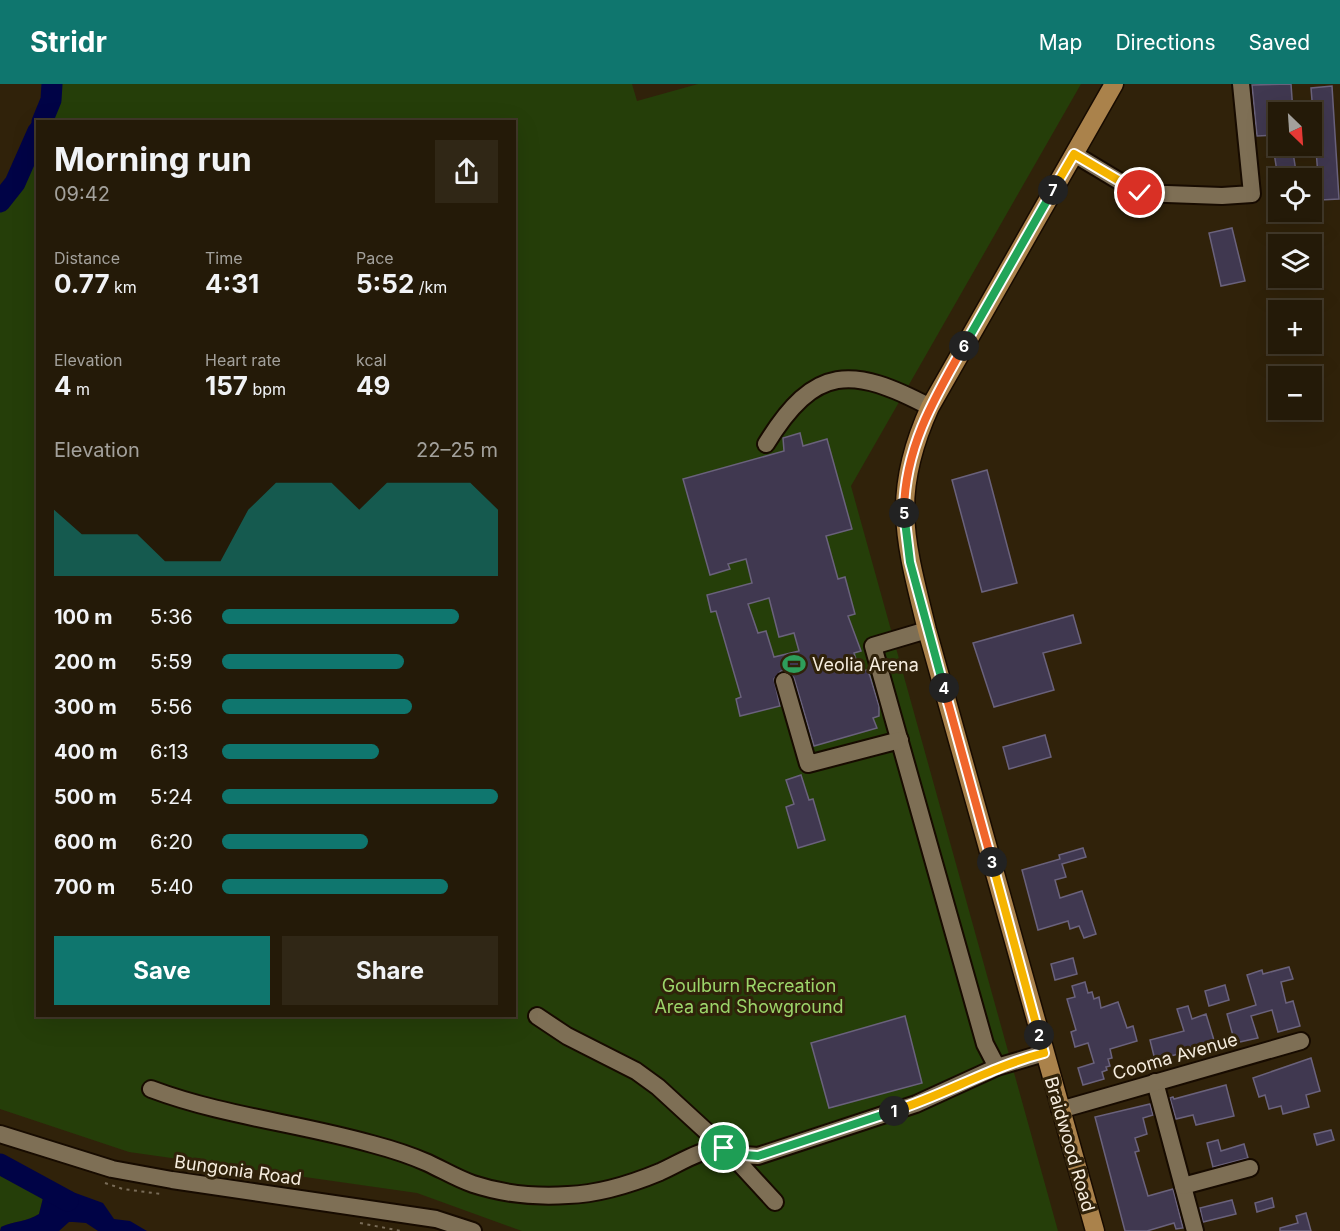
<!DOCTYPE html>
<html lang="en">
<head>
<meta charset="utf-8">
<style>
  :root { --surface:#241a08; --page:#302716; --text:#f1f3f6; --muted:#a3a19c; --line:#413829; --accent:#0f766e }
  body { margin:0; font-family:Inter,sans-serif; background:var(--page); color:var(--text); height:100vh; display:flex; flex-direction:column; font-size:22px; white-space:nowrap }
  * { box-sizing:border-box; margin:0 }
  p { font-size:20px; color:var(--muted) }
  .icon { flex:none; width:33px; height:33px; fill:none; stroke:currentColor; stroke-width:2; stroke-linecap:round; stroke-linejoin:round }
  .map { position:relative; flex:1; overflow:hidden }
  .drawer { position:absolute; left:36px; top:36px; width:480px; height:897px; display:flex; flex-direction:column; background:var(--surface); border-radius:0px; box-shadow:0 6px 24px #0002,0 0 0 2px var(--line) }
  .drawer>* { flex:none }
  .needle { width:39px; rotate:155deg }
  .fabs { position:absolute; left:1268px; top:18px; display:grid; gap:12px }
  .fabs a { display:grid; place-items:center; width:54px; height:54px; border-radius:0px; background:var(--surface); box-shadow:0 6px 24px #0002,0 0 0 2px var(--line); font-size:30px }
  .pin { position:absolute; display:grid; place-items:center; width:51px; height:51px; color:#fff; margin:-26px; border:3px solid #fff; border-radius:50%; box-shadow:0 2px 6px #0007 }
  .km { position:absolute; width:30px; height:30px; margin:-15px; border-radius:50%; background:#222; color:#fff; font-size:16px; line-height:30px; text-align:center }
  .round { display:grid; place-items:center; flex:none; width:63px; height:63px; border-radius:0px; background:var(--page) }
  .overview { display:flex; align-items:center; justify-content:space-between; height:102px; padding:0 18px }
  h1 { font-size:33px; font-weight:700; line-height:45px }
  .figures { display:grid; grid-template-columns:repeat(3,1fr); gap:9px; height:102px; padding:6px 18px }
  .figures div { display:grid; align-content:center }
  .figures b { font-size:26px; font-weight:700 }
  .figures small { font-size:16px; font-weight:400 }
  .figures p { font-size:16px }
  .chart { height:168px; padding:12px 18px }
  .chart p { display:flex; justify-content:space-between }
  .chart svg { width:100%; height:108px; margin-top:6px; fill:var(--accent); opacity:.7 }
  .action { display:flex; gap:12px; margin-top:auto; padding:12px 18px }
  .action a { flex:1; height:69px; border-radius:0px; background:var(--accent); color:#fff; font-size:24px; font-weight:700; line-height:69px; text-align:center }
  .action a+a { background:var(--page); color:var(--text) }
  ul { padding:0 18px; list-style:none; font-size:20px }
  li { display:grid; grid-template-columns:96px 72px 1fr; align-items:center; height:45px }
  li i { height:15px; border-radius:8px; background:var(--accent) }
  header { display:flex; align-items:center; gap:36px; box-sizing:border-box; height:84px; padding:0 30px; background:var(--accent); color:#fff }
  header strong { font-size:28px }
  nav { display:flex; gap:33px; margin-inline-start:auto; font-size:21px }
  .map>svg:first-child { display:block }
  .green { fill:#253e09 }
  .water { fill:#000346 }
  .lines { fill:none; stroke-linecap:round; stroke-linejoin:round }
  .river { stroke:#000346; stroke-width:21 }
  .building { fill:#403850; stroke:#6a627c; stroke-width:1.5; fill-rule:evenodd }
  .minor-casing { stroke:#170b00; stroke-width:20 }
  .major-casing { stroke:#170b00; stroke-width:21 }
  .path { stroke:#796c58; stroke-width:2; stroke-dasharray:3 4.5; stroke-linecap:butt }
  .minor { stroke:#7e6f55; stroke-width:16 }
  .major { stroke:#aa824b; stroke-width:18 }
  .split-1-casing { stroke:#fff; stroke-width:12 }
  .split-2-casing { stroke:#fff; stroke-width:12 }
  .split-3-casing { stroke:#fff; stroke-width:12 }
  .split-4-casing { stroke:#fff; stroke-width:12 }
  .split-5-casing { stroke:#fff; stroke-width:12 }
  .split-6-casing { stroke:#fff; stroke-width:12 }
  .split-7-casing { stroke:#fff; stroke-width:12 }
  .split-8-casing { stroke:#fff; stroke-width:12 }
  .split-1 { stroke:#22a559; stroke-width:8 }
  .split-2 { stroke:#f5b400; stroke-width:8 }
  .split-3 { stroke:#f5b400; stroke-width:8 }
  .split-4 { stroke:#f0652b; stroke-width:8 }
  .split-5 { stroke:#22a559; stroke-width:8 }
  .split-6 { stroke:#f0652b; stroke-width:8 }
  .split-7 { stroke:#22a559; stroke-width:8 }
  .split-8 { stroke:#f5b400; stroke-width:8 }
  .labels { text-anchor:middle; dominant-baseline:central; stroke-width:6; stroke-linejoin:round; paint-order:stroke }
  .poi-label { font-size:18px; fill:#f6eddf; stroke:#30220a; text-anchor:start }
  .park-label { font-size:18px; fill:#9cd56a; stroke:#30220a }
  .street-label { font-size:18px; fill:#f6eddf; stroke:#30220a }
</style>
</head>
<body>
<header>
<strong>Stridr</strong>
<nav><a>Map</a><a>Directions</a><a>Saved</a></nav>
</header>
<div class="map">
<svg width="1340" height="1147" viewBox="0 0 1340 1147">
  <rect width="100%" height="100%" fill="#30220a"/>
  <g class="green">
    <path d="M61,0h571l5,17 61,-17h383l-230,402 207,745h-536l-105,-38 -288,-41 -129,-43v-905l23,-28 14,-30 1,870h476v-894l-465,-1 10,-20z"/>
    <path d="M0,1088l29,13 14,13 -4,16c-12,8 -25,7 -38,13l-1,4z"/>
  </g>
  <path class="water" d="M48,1099l55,20 11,16 16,2 17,10h-49l-12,-8 -13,-1h-4l-10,9h-59l1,-4c13,-6 26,-5 38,-13l4,-16 3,-5v-9z"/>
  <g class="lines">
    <g class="river">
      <path d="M42,38l9,-22 1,-16"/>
      <path d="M0,118l15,-19 23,-52"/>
      <path d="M0,1080l68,37"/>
    </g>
  </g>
  <g class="building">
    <path d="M1291,0l2,28h-15v23l-21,1 -5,-51z"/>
    <path d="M1332,2l7,113 -19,1 -9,-112z"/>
    <path d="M1273,62h19l5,32h-19z"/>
    <path d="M1232,144l13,53 -24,5 -12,-53z"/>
    <path d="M800,349l3,13 24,-7 25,90 -26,7 12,43 7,-2 10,37 -7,2 13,35 -7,2 6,19 7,-2 3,6 9,30v10l-6,2 4,10 -63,18 -20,-68 -7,-7h-6l-7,8 6,27 -40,10 -4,-17 5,-2 -25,-86 -5,1 -4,-17 45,-12 -6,-24 -18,5 2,5 -20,6 -27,-96 101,-28 -1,-13zM769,514l10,39 15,-4 5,18 -25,6 -8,-26 -8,2 -10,-29z"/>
    <path d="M987,386l30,113 -35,9 -30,-112z"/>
    <path d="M1073,531l8,28 -38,10 11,37 -60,17 -21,-64z"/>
    <path d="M1045,651l6,22 -42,12 -6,-22z"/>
    <path d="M801,691l8,25 4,-1 12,41 -27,8 -12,-41 8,-3 -8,-24z"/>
    <path d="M1083,764l3,9 -24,7 4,13 -11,3 5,18 22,-7 14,43 -12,4 -5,-12 -9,3 -2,-8 -30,9 -16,-60 38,-11 -1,-4z"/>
    <path d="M1073,874l4,16 -22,6 -4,-16z"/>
    <path d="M1289,883l4,12 -12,3 5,21 7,-2 7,25 -22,6 -6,-22 -21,6 7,22 -23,5 -8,-29 29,-9 -9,-30 15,-5 1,4z"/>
    <path d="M1085,898l3,11 4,-1 2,7 5,-2 2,11 17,-6 9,26 6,-2 4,15 -27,8 2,9 -4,1 2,7 -4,1 1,3 -5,2 2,7 -21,6 -5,-17 16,-5 -6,-20 -13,4 -4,-15 5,-2 -9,-31 8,-2 -3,-11z"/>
    <path d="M1225,901l4,15 -20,6 -4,-15z"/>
    <path d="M1188,922l4,13 14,-5 11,36 -17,5 -2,-6 -43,11 -5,-20 34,-9 -7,-22z"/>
    <path d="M905,932l17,67 -93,25 -18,-65z"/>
    <path d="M1311,974l9,33 -14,4 3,12 -26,7 -2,-8 -12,3 -4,-14 -6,2 -6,-19z"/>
    <path d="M1226,1001l8,31 -38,9 -3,-10 -17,4 -6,-21 3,-1 1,2z"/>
    <path d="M1150,1020l3,11 -10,3 4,16 -12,4 4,13 -4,1 13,44 25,-7 10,39 -7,1 -2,-6 -27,8h-22l-30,-114z"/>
    <path d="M1331,1046l3,10 -17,5 -3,-11z"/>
    <path d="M1218,1056l3,11 23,-7 4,14 -35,9 -6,-24z"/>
    <path d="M1272,1114l2,9 -17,5 -2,-9z"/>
    <path d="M1232,1116l4,14 -33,8 -3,-14z"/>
    <path d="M1306,1129l5,18h-31v-3l18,-5 -2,-7z"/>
  </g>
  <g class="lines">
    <g class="minor-casing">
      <g id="minor">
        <path d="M1074,70l65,39 83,3 30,-2 -11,-110"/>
        <path d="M766,360c49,-80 86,-78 164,-37"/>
        <path d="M927,546l-54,16 112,398 12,23"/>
        <path d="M784,597l24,83 92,-24"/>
        <path d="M537,932l30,20 69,35 22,16 73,67 44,48"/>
        <path d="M1155,998l40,149"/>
        <path d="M151,1005c72,27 147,34 221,55 19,5 38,11 56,19 15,7 30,16 45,21 30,10 64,13 95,11 32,-1 63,-11 92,-23 22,-10 40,-23 64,-24"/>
        <path d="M1060,1026l241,-69"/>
        <path d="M0,1050l112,35 60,11 264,39 37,12"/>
        <path d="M731,1070l27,2 158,-52 81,-37 47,-14"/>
        <path d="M1183,1102l67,-18"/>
      </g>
    </g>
    <g class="major-casing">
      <path id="major" d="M1095,1147l-168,-601c-22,-90 -37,-135 3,-223l184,-323"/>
    </g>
    <g class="path">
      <path d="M105,1099l18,6 38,5"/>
      <path d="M360,1139l41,8"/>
    </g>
    <use href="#minor" class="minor"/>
    <use href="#major" class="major"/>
  </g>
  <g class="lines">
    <g class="split-1-casing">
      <path id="split-1" d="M724,1064l7,6 27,2 136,-45"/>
    </g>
    <g class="split-2-casing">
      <path id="split-2" d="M894,1027c53,-17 96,-44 150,-58l-5,-18"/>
    </g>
    <g class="split-3-casing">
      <path id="split-3" d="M992,778l47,173"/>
    </g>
    <g class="split-4-casing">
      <path id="split-4" d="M944,604l48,174"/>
    </g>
    <g class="split-5-casing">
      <path id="split-5" d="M904,429l6,49 34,126"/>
    </g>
    <g class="split-6-casing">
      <path id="split-6" d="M904,429c0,-63 29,-113 60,-167"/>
    </g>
    <g class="split-7-casing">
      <path id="split-7" d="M964,262l89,-156"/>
    </g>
    <g class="split-8-casing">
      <path id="split-8" d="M1053,106l21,-36 66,39"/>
    </g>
    <use href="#split-1" class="split-1"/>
    <use href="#split-2" class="split-2"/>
    <use href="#split-3" class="split-3"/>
    <use href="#split-4" class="split-4"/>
    <use href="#split-5" class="split-5"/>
    <use href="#split-6" class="split-6"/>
    <use href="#split-7" class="split-7"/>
    <use href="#split-8" class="split-8"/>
  </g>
  <defs>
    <g id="stadium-bare" transform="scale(1.8)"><path d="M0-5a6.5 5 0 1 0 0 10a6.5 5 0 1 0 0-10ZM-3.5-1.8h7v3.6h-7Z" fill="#2e9e5b" stroke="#30220a" stroke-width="2.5" paint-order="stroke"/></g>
  </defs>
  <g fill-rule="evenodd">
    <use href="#stadium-bare" x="794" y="580"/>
  </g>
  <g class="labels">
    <g class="poi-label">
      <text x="812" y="580">Veolia Arena</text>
    </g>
    <g class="park-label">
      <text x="749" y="901">Goulburn Recreation<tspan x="749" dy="21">Area and Showground</tspan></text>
    </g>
    <g class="street-label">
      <text transform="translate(1175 972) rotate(-16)">Cooma Avenue</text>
      <text transform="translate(1070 1060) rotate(74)">Braidwood Road</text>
      <text transform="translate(238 1086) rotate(8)">Bungonia Road</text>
    </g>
  </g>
</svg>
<div class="fabs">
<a><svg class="needle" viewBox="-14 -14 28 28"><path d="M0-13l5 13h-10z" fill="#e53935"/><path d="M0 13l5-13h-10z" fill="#a3a19c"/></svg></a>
<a><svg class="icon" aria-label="locate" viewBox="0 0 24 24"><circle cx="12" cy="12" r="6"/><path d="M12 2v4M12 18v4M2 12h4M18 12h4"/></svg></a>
<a><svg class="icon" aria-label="layers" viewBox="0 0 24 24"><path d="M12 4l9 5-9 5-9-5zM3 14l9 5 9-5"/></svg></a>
<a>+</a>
<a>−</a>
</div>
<div class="pin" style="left:724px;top:1064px;background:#1e9e55"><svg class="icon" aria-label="arrive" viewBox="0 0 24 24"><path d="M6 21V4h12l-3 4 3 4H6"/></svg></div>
<div class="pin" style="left:1140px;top:109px;background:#d93025"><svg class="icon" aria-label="check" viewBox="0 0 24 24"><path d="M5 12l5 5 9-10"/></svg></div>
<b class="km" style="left:894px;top:1027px">1</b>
<b class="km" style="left:1039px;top:951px">2</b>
<b class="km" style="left:992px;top:778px">3</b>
<b class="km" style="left:944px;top:604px">4</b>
<b class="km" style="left:904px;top:429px">5</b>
<b class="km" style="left:964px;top:262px">6</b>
<b class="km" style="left:1053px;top:106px">7</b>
<section class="drawer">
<div class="overview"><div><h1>Morning run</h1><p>09:42</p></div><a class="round"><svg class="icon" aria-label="share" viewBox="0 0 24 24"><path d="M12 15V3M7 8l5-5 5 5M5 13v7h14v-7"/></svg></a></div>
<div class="figures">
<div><p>Distance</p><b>0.77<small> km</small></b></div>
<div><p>Time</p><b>4:31</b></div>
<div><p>Pace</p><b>5:52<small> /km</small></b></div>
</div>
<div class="figures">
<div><p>Elevation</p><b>4<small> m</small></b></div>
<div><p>Heart rate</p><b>157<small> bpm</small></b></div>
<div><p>kcal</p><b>49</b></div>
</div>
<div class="chart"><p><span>Elevation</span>22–25 m</p>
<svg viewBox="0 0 160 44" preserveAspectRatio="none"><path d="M0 44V17L10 27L20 27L30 27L40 38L50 38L60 38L70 17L80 6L90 6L100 6L110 17L120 6L130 6L140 6L150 6L160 17V44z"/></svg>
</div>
<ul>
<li><b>100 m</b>5:36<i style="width:86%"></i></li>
<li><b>200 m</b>5:59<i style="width:66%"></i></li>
<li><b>300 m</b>5:56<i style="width:69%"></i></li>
<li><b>400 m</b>6:13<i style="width:57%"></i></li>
<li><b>500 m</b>5:24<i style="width:100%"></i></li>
<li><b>600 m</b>6:20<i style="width:53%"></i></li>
<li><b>700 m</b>5:40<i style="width:82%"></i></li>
</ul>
<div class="action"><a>Save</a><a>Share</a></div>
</section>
</div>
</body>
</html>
